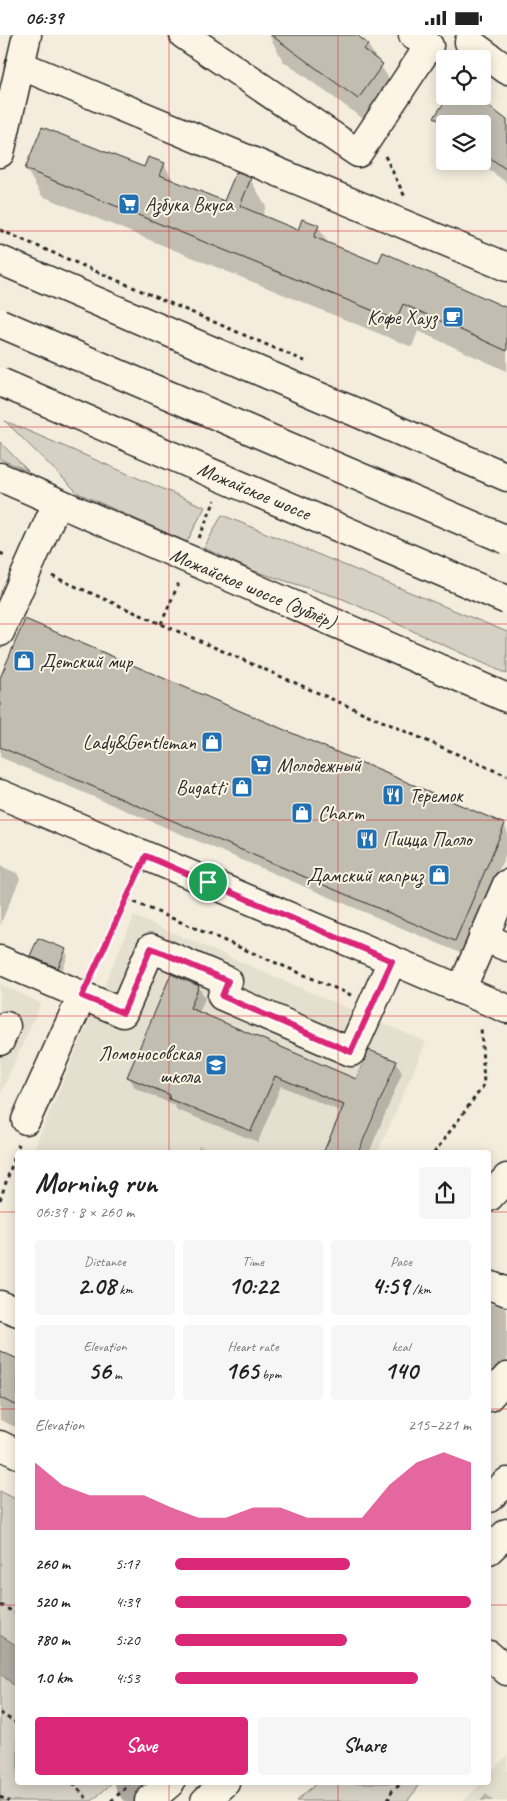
<!DOCTYPE html>
<html lang="en">
<head>
<meta charset="utf-8">
<style>
  :root { --surface:#fff; --page:#f6f6f6; --text:#222; --muted:#767676; --accent:#db2777 }
  body { margin:0; font-family:Caveat,sans-serif; background:var(--page); color:var(--text); height:100vh; display:flex; flex-direction:column; font-size:19px; white-space:nowrap }
  * { box-sizing:border-box; margin:0 }
  p { font-size:16px; color:var(--muted) }
  .icon { flex:none; width:28px; height:28px; fill:none; stroke:currentColor; stroke-width:2; stroke-linecap:round; stroke-linejoin:round }
  .map { position:relative; flex:1; overflow:hidden }
  .panel { position:absolute; left:15px; top:1115px; width:476px; height:635px; display:flex; flex-direction:column; background:var(--surface); border-radius:5px; box-shadow:0 2px 12px #0003 }
  .panel>* { flex:none }
  .buttons { position:absolute; left:436px; top:15px; display:grid; gap:10px }
  .buttons a { display:grid; place-items:center; width:55px; height:55px; border-radius:5px; background:var(--surface); box-shadow:0 2px 12px #0003; font-size:25px }
  .pin { position:absolute; display:grid; place-items:center; width:42px; height:42px; color:#fff; margin:-21px; border:2px solid #fff; border-radius:50%; box-shadow:0 1px 5px #0007 }
  .round { display:grid; place-items:center; flex:none; width:52px; height:52px; border-radius:5px; background:var(--page) }
  .overview { display:flex; align-items:center; justify-content:space-between; height:85px; padding:0 20px }
  h1 { font-size:28px; font-weight:800; line-height:38px }
  .stats { display:grid; grid-template-columns:repeat(3,1fr); gap:8px; height:85px; padding:5px 20px }
  .stats div { display:grid; align-content:center; border-radius:5px; background:var(--page); text-align:center }
  .stats b { font-size:25px; font-weight:800 }
  .stats small { font-size:14px; font-weight:400 }
  .stats p { font-size:14px }
  .chart { height:140px; padding:10px 20px }
  .chart p { display:flex; justify-content:space-between }
  .chart svg { width:100%; height:90px; margin-top:5px; fill:var(--accent); opacity:.7 }
  .primary-button { display:flex; gap:10px; margin-top:auto; padding:10px 20px }
  .primary-button a { flex:1; height:58px; border-radius:5px; background:var(--accent); color:#fff; font-size:20px; font-weight:800; line-height:58px; text-align:center }
  .primary-button a+a { background:var(--page); color:var(--text) }
  ul { padding:0 20px; list-style:none; font-size:16px }
  li { display:grid; grid-template-columns:80px 60px 1fr; align-items:center; height:38px }
  li i { height:12px; border-radius:6px; background:var(--accent) }
  .status { display:flex; justify-content:space-between; align-items:center; height:35px; padding:0 25px; background:var(--surface); direction:ltr }
  .status svg { height:14px; fill:currentColor }
  .map>svg:first-child { display:block }
  .built { fill:#e5dfd0 }
  .green { fill:#d6d1c4; stroke:#807e78 }
  .water { fill:#afaaa0; stroke:#7a7771 }
  .shadow { fill:#0003 }
  .lines { fill:none; stroke-linecap:round; stroke-linejoin:round }
  .river { stroke:#afaaa0; stroke-width:40 }
  .building { fill:#c2bdb1; stroke:#2b2b2b }
  .minor-casing { stroke:#2b2b2b; stroke-width:31 }
  .major-casing { stroke:#2b2b2b; stroke-width:31 }
  .path { stroke:#2b2b2b; stroke-width:3; stroke-dasharray:4 4; stroke-linecap:butt }
  .minor { stroke:#fcf5e5; stroke-width:28 }
  .major { stroke:#fcf5e5; stroke-width:28 }
  .major-bridge-casing { stroke:#2b2b2b; stroke-width:31; stroke-linecap:butt }
  .major-bridge { stroke:#fcf5e5; stroke-width:28 }
  .route-casing { stroke:#fff; stroke-width:10 }
  .route { stroke:#db2777; stroke-width:6 }
  .grid { fill:none; stroke:#d62828; stroke-width:1; stroke-opacity:0.55 }
  .labels { text-anchor:middle; dominant-baseline:central; stroke-width:4; stroke-linejoin:round; paint-order:stroke }
  .poi-label { font-size:20px; fill:#2b2b2b; stroke:#fcf5e5; text-anchor:start }
  .street-label { font-size:20px; fill:#2b2b2b; stroke:#fcf5e5 }
</style>
</head>
<body>
<div class="status"><b>06:39</b><svg viewBox="0 0 49 12"><path d="M0 12V9h3v3zM5 12V6h3v6zM10 12V3h3v9zM15 12V0h3v12zM26 1h20v11H26zM47 4h2v5h-2z"/></svg></div>
<div class="map">
<svg width="507" height="1766" viewBox="0 0 507 1766">
  <rect width="100%" height="100%" fill="#f4edde"/>
  <filter id="ink" filterUnits="userSpaceOnUse"><feTurbulence type="fractalNoise" baseFrequency=".02" numOctaves="2"/><feDisplacementMap in="SourceGraphic" scale="10" xChannelSelector="R" yChannelSelector="G"/><feConvolveMatrix kernelMatrix="1 2 1 2 8 2 1 2 1" color-interpolation-filters="sRGB"/></filter>
  <g filter="url(#ink)">
    <g class="built">
      <path d="M134,881l292,126 -48,110 -346,1z"/>
      <path d="M0,949l41,19 -41,92z"/>
      <path d="M507,1720v46h-44l18,-18h8v-9z"/>
    </g>
    <g class="green">
      <path d="M5,386l200,86 -18,35 -109,-49z"/>
      <path d="M0,407l28,29 -28,-12z"/>
      <path d="M222,480l285,117v42l-164,-75 -92,-29 -47,-22z"/>
      <path d="M0,1456l17,9v146l-17,-11z"/>
      <path d="M0,1638l17,15 1,95h94l-20,18h-92z"/>
      <path d="M317,1748h102l-2,6 -10,12h-111z"/>
    </g>
    <path class="water" d="M0,1600l17,11v42l-17,-15z"/>
    <g class="shadow">
      <path d="M269,0h85l14,10 31,50 -23,33 -93,-67z"/>
      <path d="M436,82l71,4v62l-30,-22h5v-37h-37v9z"/>
      <path d="M164,129l10,18 51,20 25,-23 16,27 -4,11 36,15 20,-6 10,17 51,21 128,45v62l-89,-40 -6,16 -370,-151 -16,-27h118z"/>
      <path d="M0,646l504,144 3,5v21l-44,103 -463,-197z"/>
      <path d="M0,831l17,7 3,6 -20,46z"/>
      <path d="M65,915l3,6 -7,17 -26,-12 -3,-5z"/>
      <path d="M199,952l6,11 -6,15 158,68 39,-19 6,11 -33,80h-10l36,-85h-3l-50,44 -61,-26 -23,56 -81,-32 -3,-5 -39,-17 -6,-11z"/>
      <path d="M199,1111l14,7h-16z"/>
      <path d="M489,1268l15,5 3,4v57l-18,11z"/>
      <path d="M0,1318l18,7v68l-18,-8z"/>
      <path d="M486,1759l7,7h-13z"/>
    </g>
    <g class="lines">
      <path class="river" d="M135,1748l18,18"/>
    </g>
    <g class="building">
      <path d="M271,0h86l11,9 -4,6 19,14 -25,35z"/>
      <path d="M449,61h26l32,24v50l-25,-18v-28h-38l-10,-7z"/>
      <path d="M42,92l102,40 4,-10 17,6 -5,12 64,26 12,-29 15,6 -11,28 58,24 4,-11 17,6 -5,12 64,26 5,-11 124,56v43l-104,-47 -7,16 -371,-151z"/>
      <path d="M25,584l480,205 -50,117 -455,-194v-69z"/>
      <path d="M38,903l28,11 -8,19 -28,-12z"/>
      <path d="M171,939l28,12 -9,22 166,71 13,-29 28,11 -39,92h-35l21,-48 -69,-29 -24,55 -82,-32 1,-4 -43,-18z"/>
      <path d="M0,1316l18,8v47l-18,-8z"/>
    </g>
    <g class="lines">
      <g class="minor-casing">
        <g id="minor">
          <path d="M184,0l174,118 71,-107 -16,-11"/>
          <path d="M469,7l38,28"/>
          <path d="M20,30l487,202"/>
          <path d="M0,118l27,-118"/>
          <path d="M0,597l57,-129"/>
          <path d="M0,759l507,215"/>
          <path d="M483,902l24,10"/>
          <path d="M0,925l123,53 28,-65 77,33 -6,15 129,56 41,-91"/>
          <path d="M461,955l46,-106"/>
          <path d="M0,1006l6,-15"/>
          <path d="M26,1085l56,-124"/>
          <path d="M489,1162l18,-19"/>
          <path d="M489,1250l18,7"/>
          <path d="M0,1270l18,7"/>
          <path d="M489,1362l18,-20"/>
          <path d="M0,1410l18,9"/>
          <path d="M489,1620l18,16"/>
        </g>
      </g>
      <g class="major-casing">
        <g id="major">
          <path d="M0,225l507,217"/>
          <path d="M0,442l507,221"/>
          <path d="M489,1463l18,-16"/>
          <path d="M489,1515l18,-17"/>
          <path d="M149,1766l21,-18"/>
          <path d="M205,1766l20,-18"/>
        </g>
      </g>
      <g class="path">
        <path d="M385,121l20,41"/>
        <path d="M0,195l307,132"/>
        <path d="M199,503l16,-38"/>
        <path d="M0,518l7,3"/>
        <path d="M52,541l455,200"/>
        <path d="M161,589l19,-44"/>
        <path d="M127,864l224,96"/>
        <path d="M92,940l44,-97"/>
        <path d="M434,1118l50,-68 -3,-59"/>
        <path d="M0,1165l19,-56"/>
        <path d="M0,1570l18,9"/>
        <path d="M0,1678l18,11"/>
        <path d="M73,1748l16,18"/>
        <path d="M0,1762l9,4"/>
        <path d="M111,1766l18,-16"/>
        <path d="M388,1766l4,-10 10,-8"/>
      </g>
      <use href="#minor" class="minor"/>
      <use href="#major" class="major"/>
      <g class="major-bridge-casing">
        <g id="major-bridge">
          <path d="M0,288l507,217"/>
          <path d="M0,347l507,218"/>
        </g>
      </g>
      <use href="#major-bridge" class="major-bridge"/>
    </g>
  </g>
  <g class="lines" filter="url(#ink)">
    <g class="route-casing">
      <path id="route" d="M146,821l246,105 -41,91 -129,-56 6,-15 -77,-33 -28,65 -41,-17z"/>
    </g>
    <use href="#route" class="route"/>
  </g>
  <path class="grid" d="M169,0v1118M338,0v1118M0,196h507M0,392h507M0,589h507M0,785h507M0,981h507M0,1177h18M489,1177h18M0,1374h18M489,1374h18M0,1570h18M489,1570h18M169,1748v18M338,1748v18"/>
  <defs>
    <g id="supermarket-square" transform="scale(1.125)"><rect x="-9" y="-9" width="18" height="18" rx="4" fill="#1f6fb2" stroke="#fcf5e5"/><path d="M-6-5.5h2.5l.6 2H6L4.5 2H-2.5L-4.4-4H-6ZM-1.5 3.2a1.3 1.3 0 1 0 .1 0ZM3 3.2a1.3 1.3 0 1 0 .1 0Z" fill="#fff"/></g>
    <g id="cafe-square" transform="scale(1.125)"><rect x="-9" y="-9" width="18" height="18" rx="4" fill="#1f6fb2" stroke="#fcf5e5"/><path d="M-5.5-4.5H6V0H3Q3 3.5 0 3.5H-2.5Q-5.5 3.5-5.5 0ZM3-3.2v2h1.7v-2ZM-6 4.5H4V6H-6Z" fill="#fff"/></g>
    <g id="shop-square" transform="scale(1.125)"><rect x="-9" y="-9" width="18" height="18" rx="4" fill="#1f6fb2" stroke="#fcf5e5"/><path d="M-5-2.5h2.3a2.7 3.5 0 0 1 5.4 0H5L5.5 6h-11ZM-1.5-2.5h3a1.5 2.3 0 0 0-3 0Z" fill="#fff"/></g>
    <g id="restaurant-square" transform="scale(1.125)"><rect x="-9" y="-9" width="18" height="18" rx="4" fill="#1f6fb2" stroke="#fcf5e5"/><path d="M-5-6h1v4h1v-4h1v4h1v-4h1v5L-1.5 .5V6h-2V.5L-5-1ZM5-6V6H3V1.5H1.5Q1.5-4 5-6Z" fill="#fff"/></g>
    <g id="school-square" transform="scale(1.125)"><rect x="-9" y="-9" width="18" height="18" rx="4" fill="#1f6fb2" stroke="#fcf5e5"/><path d="M0-5L7-2L0 1L-7-2ZM-4 1L0 2.5L4 1V4Q0 6-4 4Z" fill="#fff"/></g>
  </defs>
  <g fill-rule="evenodd">
    <use href="#supermarket-square" x="129" y="169"/>
    <use href="#cafe-square" x="453" y="282"/>
    <use href="#shop-square" x="24" y="626"/>
    <use href="#shop-square" x="212" y="707"/>
    <use href="#supermarket-square" x="261" y="730"/>
    <use href="#shop-square" x="242" y="752"/>
    <use href="#restaurant-square" x="393" y="760"/>
    <use href="#shop-square" x="302" y="778"/>
    <use href="#restaurant-square" x="367" y="804"/>
    <use href="#shop-square" x="439" y="840"/>
    <use href="#school-square" x="216" y="1030"/>
  </g>
  <g class="labels">
    <g class="poi-label">
      <text x="145" y="169">Азбука Вкуса</text>
      <text x="437" y="282" text-anchor="end">Кофе Хауз</text>
      <text x="40" y="626">Детский мир</text>
      <text x="196" y="707" text-anchor="end">Lady&amp;Gentleman</text>
      <text x="277" y="730">Молодежный</text>
      <text x="226" y="752" text-anchor="end">Bugatti</text>
      <text x="409" y="760">Теремок</text>
      <text x="318" y="778">Charm</text>
      <text x="383" y="804">Пицца Паоло</text>
      <text x="423" y="840" text-anchor="end">Дамский каприз</text>
      <text x="200" y="1018" text-anchor="end">Ломоносовская<tspan x="200" dy="23">школа</tspan></text>
    </g>
    <g class="street-label">
      <text transform="translate(254 456) rotate(23)">Можайское шоссе</text>
      <text transform="translate(253 553) rotate(23)">Можайское шоссе (дублёр)</text>
    </g>
  </g>
</svg>
<div class="buttons">
<a><svg class="icon" aria-label="locate" viewBox="0 0 24 24"><circle cx="12" cy="12" r="6"/><path d="M12 2v4M12 18v4M2 12h4M18 12h4"/></svg></a>
<a><svg class="icon" aria-label="layers" viewBox="0 0 24 24"><path d="M12 4l9 5-9 5-9-5zM3 14l9 5 9-5"/></svg></a>
</div>
<div class="pin" style="left:208px;top:847px;background:#1e9e55"><svg class="icon" aria-label="arrive" viewBox="0 0 24 24"><path d="M6 21V4h12l-3 4 3 4H6"/></svg></div>
<section class="panel">
<div class="overview"><div><h1>Morning run</h1><p>06:39 · 8 × 260 m</p></div><a class="round"><svg class="icon" aria-label="share" viewBox="0 0 24 24"><path d="M12 15V3M7 8l5-5 5 5M5 13v7h14v-7"/></svg></a></div>
<div class="stats">
<div><p>Distance</p><b>2.08<small> km</small></b></div>
<div><p>Time</p><b>10:22</b></div>
<div><p>Pace</p><b>4:59<small> /km</small></b></div>
</div>
<div class="stats">
<div><p>Elevation</p><b>56<small> m</small></b></div>
<div><p>Heart rate</p><b>165<small> bpm</small></b></div>
<div><p>kcal</p><b>140</b></div>
</div>
<div class="chart"><p><span>Elevation</span>215–221 m</p>
<svg viewBox="0 0 160 44" preserveAspectRatio="none"><path d="M0 44V11L10 22L20 27L30 27L40 27L50 33L60 38L70 38L80 33L90 33L100 38L110 38L120 38L130 22L140 11L150 6L160 11V44z"/></svg>
</div>
<ul>
<li><b>260 m</b>5:17<i style="width:59%"></i></li>
<li><b>520 m</b>4:39<i style="width:100%"></i></li>
<li><b>780 m</b>5:20<i style="width:58%"></i></li>
<li><b>1.0 km</b>4:53<i style="width:82%"></i></li>
</ul>
<div class="primary-button"><a>Save</a><a>Share</a></div>
</section>
</div>
</body>
</html>
